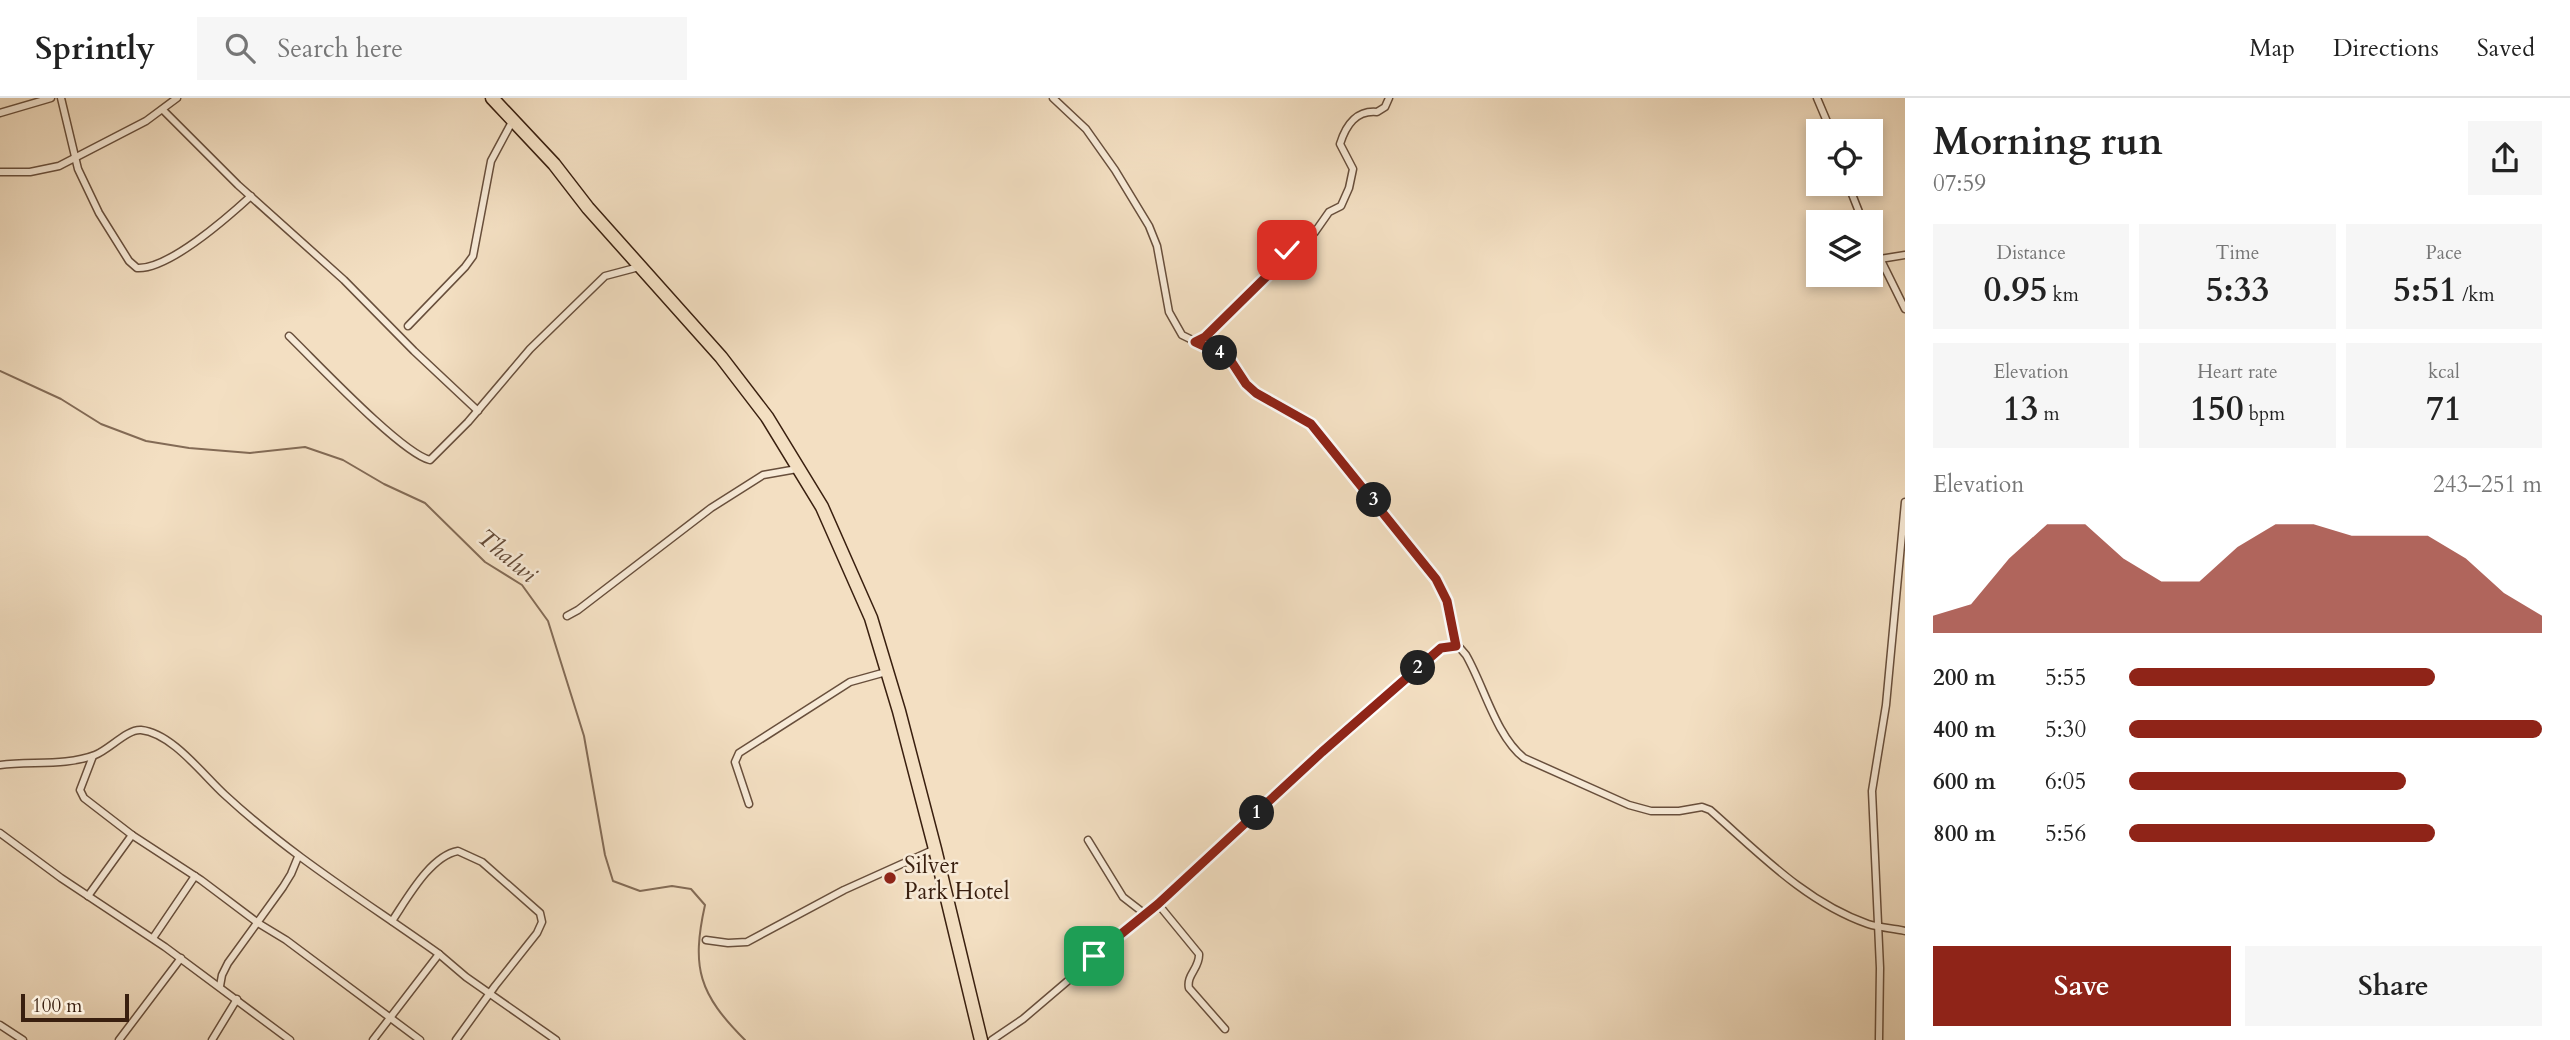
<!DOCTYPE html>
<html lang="en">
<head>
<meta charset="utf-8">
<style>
  :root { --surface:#fff; --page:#f6f6f6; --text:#222; --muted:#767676; --line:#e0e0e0; --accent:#8f2418 }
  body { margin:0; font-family:Cardo,serif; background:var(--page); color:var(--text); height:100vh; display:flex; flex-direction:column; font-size:26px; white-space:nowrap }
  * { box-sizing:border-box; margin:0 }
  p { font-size:23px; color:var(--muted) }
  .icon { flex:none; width:38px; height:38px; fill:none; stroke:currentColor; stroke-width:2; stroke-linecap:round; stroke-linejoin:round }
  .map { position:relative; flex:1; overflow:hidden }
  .side { display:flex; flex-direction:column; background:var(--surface); width:665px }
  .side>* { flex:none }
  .buttons { position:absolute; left:1806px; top:21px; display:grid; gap:14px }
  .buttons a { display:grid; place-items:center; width:77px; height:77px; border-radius:0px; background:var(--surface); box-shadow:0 4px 10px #0003; font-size:35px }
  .scale { position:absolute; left:21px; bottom:18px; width:108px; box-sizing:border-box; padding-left:7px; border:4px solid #391f0f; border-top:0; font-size:19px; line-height:24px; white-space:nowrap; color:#391f0f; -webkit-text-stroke:5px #f7ead7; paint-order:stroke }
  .pin { position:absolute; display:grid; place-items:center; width:60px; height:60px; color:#fff; margin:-30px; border-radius:14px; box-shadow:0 4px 10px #0006 }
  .km { position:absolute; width:35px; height:35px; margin:-18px; border-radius:50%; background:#222; color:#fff; font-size:19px; line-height:35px; text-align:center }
  .round { display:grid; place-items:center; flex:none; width:74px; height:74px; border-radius:0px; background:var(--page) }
  .summary { display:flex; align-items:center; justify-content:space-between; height:119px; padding:0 28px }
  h1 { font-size:38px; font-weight:600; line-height:52px }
  .figures { display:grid; grid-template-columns:repeat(3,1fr); gap:10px; height:119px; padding:7px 28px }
  .figures div { display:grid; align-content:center; border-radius:0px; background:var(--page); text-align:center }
  .figures b { font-size:35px; font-weight:600 }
  .figures small { font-size:19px; font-weight:400 }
  .figures p { font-size:19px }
  .chart { height:196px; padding:14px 28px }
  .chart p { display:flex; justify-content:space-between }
  .chart svg { width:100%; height:126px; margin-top:7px; fill:var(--accent); opacity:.7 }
  .button { display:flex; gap:14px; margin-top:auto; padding:14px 28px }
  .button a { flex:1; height:80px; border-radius:0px; background:var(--accent); color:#fff; font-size:28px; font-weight:600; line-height:80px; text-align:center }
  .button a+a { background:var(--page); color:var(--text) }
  ul { padding:0 28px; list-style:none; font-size:23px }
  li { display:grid; grid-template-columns:112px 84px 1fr; align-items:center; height:52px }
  li i { height:18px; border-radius:9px; background:var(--accent) }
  header { display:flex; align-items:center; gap:42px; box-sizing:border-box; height:98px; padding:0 35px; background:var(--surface); border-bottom:2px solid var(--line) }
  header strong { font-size:33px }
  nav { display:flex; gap:38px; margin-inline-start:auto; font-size:24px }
  .search { width:490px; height:63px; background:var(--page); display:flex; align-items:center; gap:18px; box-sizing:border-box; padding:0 24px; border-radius:0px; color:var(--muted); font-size:26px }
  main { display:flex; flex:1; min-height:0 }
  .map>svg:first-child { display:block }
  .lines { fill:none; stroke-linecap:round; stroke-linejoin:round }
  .stream { stroke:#836b56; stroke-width:2 }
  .street-casing { stroke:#684f3c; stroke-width:9 }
  .highway-casing { stroke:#391f0f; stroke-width:15 }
  .street { stroke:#f7ead7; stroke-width:6 }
  .highway { stroke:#f3dfc2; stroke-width:12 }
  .route-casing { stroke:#fff; stroke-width:14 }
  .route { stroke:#8f2418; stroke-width:9 }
  .poi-dot { fill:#8f2418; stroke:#f7ead7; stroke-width:2.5 }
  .labels { text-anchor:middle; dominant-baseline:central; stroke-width:5; stroke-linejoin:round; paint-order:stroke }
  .poi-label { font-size:23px; fill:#391f0f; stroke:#f7ead7; text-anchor:start }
  .water-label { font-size:24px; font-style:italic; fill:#644b38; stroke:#f7ead7 }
</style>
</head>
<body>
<header>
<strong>Sprintly</strong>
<div class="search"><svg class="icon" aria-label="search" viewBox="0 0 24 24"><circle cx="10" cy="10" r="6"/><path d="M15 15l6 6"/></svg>Search here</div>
<nav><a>Map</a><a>Directions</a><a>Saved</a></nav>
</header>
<main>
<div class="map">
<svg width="1905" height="942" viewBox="0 0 1905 942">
  <rect width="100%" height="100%" fill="#f3dfc2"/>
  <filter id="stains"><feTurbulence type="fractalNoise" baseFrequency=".00286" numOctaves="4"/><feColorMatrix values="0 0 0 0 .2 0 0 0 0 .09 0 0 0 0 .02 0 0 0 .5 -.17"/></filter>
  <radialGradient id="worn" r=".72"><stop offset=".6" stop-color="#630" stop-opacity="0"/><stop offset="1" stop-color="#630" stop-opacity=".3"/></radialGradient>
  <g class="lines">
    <path class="stream" d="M0,273l61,28 40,25 45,17 43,7 61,5 55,-6 38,13 41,24 41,19 60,59 37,23 26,36 36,115 21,119 8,26 27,10 32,-5 19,3 14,16c-14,63 -6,89 40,135"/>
    <g class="street-casing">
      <g id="street">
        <path d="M61,0l17,71 21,44 30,48 8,7c31,2 91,-51 114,-72"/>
        <path d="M1053,0l33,31 29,41 34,56 8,20 12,66 13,23 47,23 17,26 10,9 55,31 125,155 11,22 9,45"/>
        <path d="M1817,0l14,33"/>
        <path d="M163,12l75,75 106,95 70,71 64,60"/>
        <path d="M0,15l51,-15"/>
        <path d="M0,74h30l29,-6 87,-45 31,-23"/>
        <path d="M1848,86l15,38"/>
        <path d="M1871,142l34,69"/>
        <path d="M1880,161l25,-4"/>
        <path d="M408,228l57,-59 8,-11 18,-95 22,-41"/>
        <path d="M289,238c26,25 112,117 141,124l38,-38 62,-73 75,-73 34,-9"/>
        <path d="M1195,245l10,-6 62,-61 13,-21 27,-16 8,-7 14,-20 12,-6 8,-18 4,-19 -13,-25c6,-19 16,-34 37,-32l8,-5 4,-9"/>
        <path d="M567,518l11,-6 133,-102 52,-33 34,-6"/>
        <path d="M93,658l-13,34 4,8 48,37 69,45 57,43 28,17 134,100"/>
        <path d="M0,667c31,-4 66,1 95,-10 15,-6 32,-26 46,-25 31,3 62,45 84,65 66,61 141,107 214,159l-66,86"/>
        <path d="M749,706l-14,-42 4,-9 111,-71 36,-10"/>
        <path d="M0,735l61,45 104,69 125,93"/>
        <path d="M1088,742l35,57 22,17"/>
        <path d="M88,798l44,-61"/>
        <path d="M1158,806l41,50c1,14 -13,21 -10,34l36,41"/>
        <path d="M392,823c15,-22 38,-65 66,-70l24,11 58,51 2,9 -5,11 -42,53 -39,54"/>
        <path d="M153,840l42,-62"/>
        <path d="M706,842l22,3 19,-1 97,-52 91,-41"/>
        <path d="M439,856l27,23 90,63"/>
        <path d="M220,888l2,-11 6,-12 55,-76 8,-13 7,-17"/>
        <path d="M0,927l23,15"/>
        <path d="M119,942l62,-82"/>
        <path d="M212,942l25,-41"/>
        <path d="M992,942l31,-21 135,-115 164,-152 119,-104 11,-3 8,3 6,7c18,31 30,81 58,103l105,47 22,6h28l23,-4 8,3c48,42 95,92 158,114 12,4 25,4 37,7"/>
        <path d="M1879,942l1,-72 -8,-177 14,-86 19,-203"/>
      </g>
    </g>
    <g class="highway-casing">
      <path id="highway" d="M492,0l62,66 34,44 133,149 46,60 55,90 49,111 28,93 36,138 46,191"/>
    </g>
    <use href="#street" class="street"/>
    <use href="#highway" class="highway"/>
  </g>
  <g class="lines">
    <g class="route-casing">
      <path id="route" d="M1094,858l64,-52 164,-152 119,-104 15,-2 -9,-45 -11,-22 -125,-155 -55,-31 -10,-9 -17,-26 -34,-16 10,-5 62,-61 20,-26"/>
    </g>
    <use href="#route" class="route"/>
  </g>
  <circle class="poi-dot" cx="890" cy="780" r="7"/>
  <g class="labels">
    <g class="poi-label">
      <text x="904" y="767">Silver<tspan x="904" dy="26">Park Hotel</tspan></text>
    </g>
    <g class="water-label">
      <text transform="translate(507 458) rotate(40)">Thalwi</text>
    </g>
  </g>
  <rect width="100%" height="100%" filter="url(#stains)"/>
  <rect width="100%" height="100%" fill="url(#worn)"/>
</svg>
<div class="buttons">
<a><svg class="icon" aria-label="locate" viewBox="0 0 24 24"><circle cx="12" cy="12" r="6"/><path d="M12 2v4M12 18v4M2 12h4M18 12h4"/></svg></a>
<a><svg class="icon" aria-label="layers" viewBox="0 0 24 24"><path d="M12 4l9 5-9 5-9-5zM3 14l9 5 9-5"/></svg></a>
</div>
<div class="scale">100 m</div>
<div class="pin" style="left:1094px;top:858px;background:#1e9e55"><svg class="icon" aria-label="arrive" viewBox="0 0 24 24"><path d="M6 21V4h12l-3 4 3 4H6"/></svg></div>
<div class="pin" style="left:1287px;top:152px;background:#d93025"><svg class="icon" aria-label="check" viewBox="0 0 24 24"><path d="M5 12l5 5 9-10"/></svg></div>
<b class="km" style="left:1257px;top:715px">1</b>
<b class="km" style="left:1418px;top:570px">2</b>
<b class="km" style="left:1374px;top:402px">3</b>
<b class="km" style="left:1220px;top:255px">4</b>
</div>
<section class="side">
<div class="summary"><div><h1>Morning run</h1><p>07:59</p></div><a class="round"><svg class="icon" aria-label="share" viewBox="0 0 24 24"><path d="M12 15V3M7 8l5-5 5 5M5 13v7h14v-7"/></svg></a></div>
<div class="figures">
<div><p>Distance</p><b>0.95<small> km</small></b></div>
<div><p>Time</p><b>5:33</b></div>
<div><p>Pace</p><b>5:51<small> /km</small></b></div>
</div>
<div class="figures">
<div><p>Elevation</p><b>13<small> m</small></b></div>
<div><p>Heart rate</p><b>150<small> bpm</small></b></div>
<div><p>kcal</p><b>71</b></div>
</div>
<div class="chart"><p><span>Elevation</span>243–251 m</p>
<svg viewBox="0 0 160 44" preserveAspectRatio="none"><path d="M0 44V38L10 34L20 18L30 6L40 6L50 18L60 26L70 26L80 14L90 6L100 6L110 10L120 10L130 10L140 18L150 30L160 38V44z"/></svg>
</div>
<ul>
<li><b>200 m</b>5:55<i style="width:74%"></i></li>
<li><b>400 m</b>5:30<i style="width:100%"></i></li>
<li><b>600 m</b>6:05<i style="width:67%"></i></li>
<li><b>800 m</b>5:56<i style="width:74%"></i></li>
</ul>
<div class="button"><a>Save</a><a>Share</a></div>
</section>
</main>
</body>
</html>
